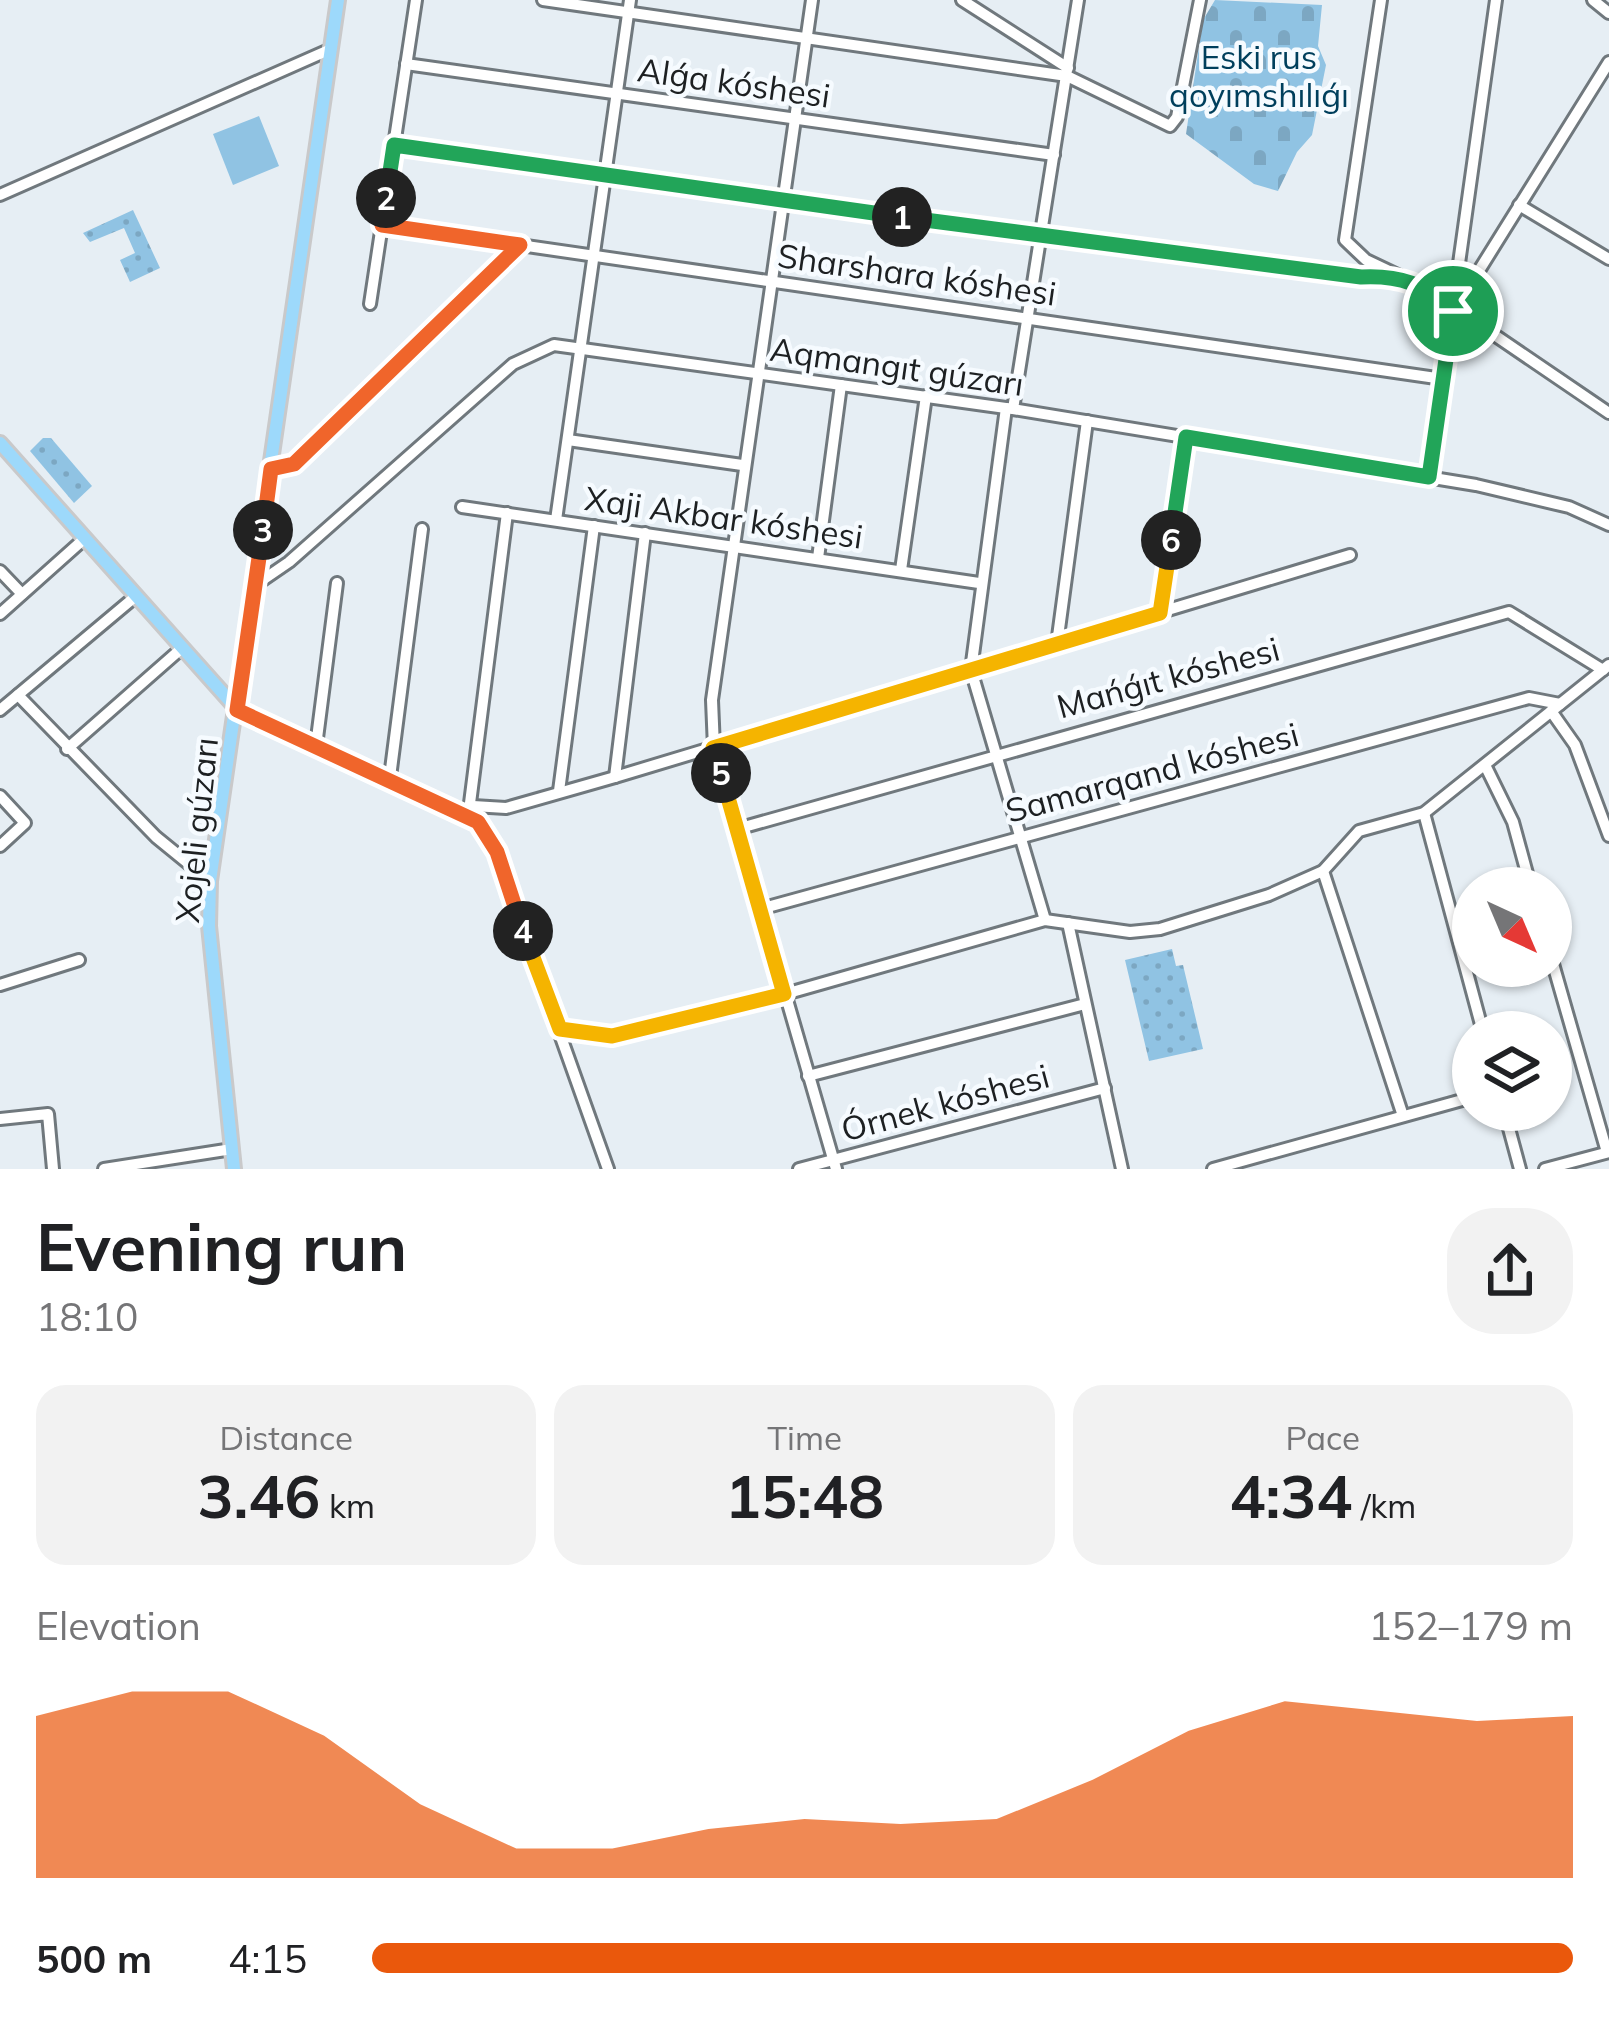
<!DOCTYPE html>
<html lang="en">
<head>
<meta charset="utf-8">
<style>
  :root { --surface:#fff; --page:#f2f2f2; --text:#202124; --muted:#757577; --accent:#ea580c }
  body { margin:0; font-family:Mulish,sans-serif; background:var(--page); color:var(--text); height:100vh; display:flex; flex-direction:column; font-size:45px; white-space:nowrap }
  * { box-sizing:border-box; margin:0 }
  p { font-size:39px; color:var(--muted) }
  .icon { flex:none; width:66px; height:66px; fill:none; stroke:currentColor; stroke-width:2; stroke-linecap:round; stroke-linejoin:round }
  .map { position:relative; height:1169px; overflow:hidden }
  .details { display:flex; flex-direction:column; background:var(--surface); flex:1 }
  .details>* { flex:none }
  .needle { width:78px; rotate:136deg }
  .fabs { position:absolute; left:1452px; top:867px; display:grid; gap:24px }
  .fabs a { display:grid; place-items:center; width:120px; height:120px; border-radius:50%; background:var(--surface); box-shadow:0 3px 9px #0004; font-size:60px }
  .pin { position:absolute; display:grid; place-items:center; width:102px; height:102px; color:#fff; margin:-51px; border:6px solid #fff; border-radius:50%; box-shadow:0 3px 12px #0007 }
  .km { position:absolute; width:60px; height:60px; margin:-30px; border-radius:50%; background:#222; color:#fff; font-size:33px; line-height:60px; text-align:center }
  .round { display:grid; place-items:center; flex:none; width:126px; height:126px; border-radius:48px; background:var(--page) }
  .headline { display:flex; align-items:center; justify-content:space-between; height:204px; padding:0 36px }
  h1 { font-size:66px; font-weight:700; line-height:90px }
  .figures { display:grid; grid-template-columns:repeat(3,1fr); gap:18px; height:204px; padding:12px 36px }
  .figures div { display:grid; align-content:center; border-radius:30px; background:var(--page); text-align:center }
  .figures b { font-size:60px; font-weight:700 }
  .figures small { font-size:33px; font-weight:400 }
  .figures p { font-size:33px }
  .chart { height:336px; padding:24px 36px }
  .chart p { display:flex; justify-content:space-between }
  .chart svg { width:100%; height:216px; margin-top:12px; fill:var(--accent); opacity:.7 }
  ul { padding:0 36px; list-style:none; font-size:39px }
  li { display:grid; grid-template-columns:192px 144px 1fr; align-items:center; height:90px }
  li i { height:30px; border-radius:15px; background:var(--accent) }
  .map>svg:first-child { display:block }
  .grass { fill:url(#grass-dots) }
  .cemetery { fill:url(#cemetery-stones) }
  .pitch { fill:#90c3e3 }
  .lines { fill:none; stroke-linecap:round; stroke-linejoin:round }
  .minor-casing { stroke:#70787d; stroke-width:16 }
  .major-casing { stroke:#c9c9ca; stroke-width:18 }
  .minor { stroke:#fff; stroke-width:10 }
  .major { stroke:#9dd9fb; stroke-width:12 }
  .split-1-casing { stroke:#fff; stroke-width:24 }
  .split-2-casing { stroke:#fff; stroke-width:24 }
  .split-3-casing { stroke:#fff; stroke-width:24 }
  .split-4-casing { stroke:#fff; stroke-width:24 }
  .split-5-casing { stroke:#fff; stroke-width:24 }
  .split-6-casing { stroke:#fff; stroke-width:24 }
  .split-7-casing { stroke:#fff; stroke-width:24 }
  .split-1 { stroke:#22a559; stroke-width:15 }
  .split-2 { stroke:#22a559; stroke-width:15 }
  .split-3 { stroke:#f0652b; stroke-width:15 }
  .split-4 { stroke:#f0652b; stroke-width:15 }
  .split-5 { stroke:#f5b400; stroke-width:15 }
  .split-6 { stroke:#f5b400; stroke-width:15 }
  .split-7 { stroke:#22a559; stroke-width:15 }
  .labels { text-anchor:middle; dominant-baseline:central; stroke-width:9; stroke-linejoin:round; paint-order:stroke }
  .park-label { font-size:33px; fill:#003f5c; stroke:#f6fbff }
  .street-label { font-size:33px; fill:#1d2022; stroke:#f6fbff }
</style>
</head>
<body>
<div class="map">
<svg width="1609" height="1169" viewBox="0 0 1609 1169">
  <defs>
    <pattern id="grass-dots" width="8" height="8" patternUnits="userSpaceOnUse" patternTransform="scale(3)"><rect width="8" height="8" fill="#90c3e3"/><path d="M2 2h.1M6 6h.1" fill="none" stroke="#7ca7c2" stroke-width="1.8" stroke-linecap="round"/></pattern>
    <pattern id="cemetery-stones" width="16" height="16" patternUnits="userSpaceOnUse" patternTransform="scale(3)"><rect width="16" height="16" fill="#90c3e3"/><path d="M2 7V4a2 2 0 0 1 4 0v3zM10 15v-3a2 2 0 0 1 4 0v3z" fill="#7ca7c2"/></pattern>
  </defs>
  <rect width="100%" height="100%" fill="#e6eef4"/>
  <g class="grass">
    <path d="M133,210l27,58 -30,14 -10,-22 15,-7 -11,-25 -34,14 -7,-9z"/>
    <path d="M43,438h8l41,48 -18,17 -44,-52z"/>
    <path d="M1172,949l4,17 7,-1 20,84 -54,12 -24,-101z"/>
  </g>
  <path class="cemetery" d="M1215,0l107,5 -4,41 8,19 -14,70 -15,17 -19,39 -24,-7 -68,-50 17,-114z"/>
  <path class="pitch" d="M259,116l20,50 -46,19 -20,-51z"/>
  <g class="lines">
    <g class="minor-casing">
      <g id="minor">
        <path d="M543,0l524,76 103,50 7,-9 23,-117"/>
        <path d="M812,0l-100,700 2,48 122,421"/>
        <path d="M962,0l106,68"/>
        <path d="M1381,0l-36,240 21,20 61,29 182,124"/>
        <path d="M1593,0l16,13"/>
        <path d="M406,64l648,91"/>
        <path d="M394,145l967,132 30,-1"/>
        <path d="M0,195l331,-146"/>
        <path d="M1519,205l90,54"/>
        <path d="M382,225l1061,154"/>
        <path d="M370,304l46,-304"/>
        <path d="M1455,309l154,-247"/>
        <path d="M1006,408l-35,262 74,250"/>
        <path d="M1013,409l65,-409"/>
        <path d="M568,440l174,25"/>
        <path d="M271,469l23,-5 226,-219"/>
        <path d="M1429,477l67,-477"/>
        <path d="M462,507l517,76"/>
        <path d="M556,520l74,-520"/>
        <path d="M818,558l23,-173"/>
        <path d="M901,570l25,-174"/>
        <path d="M0,571l22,23"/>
        <path d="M254,586l35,-24 224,-198 41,-19 459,64 463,76 93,22 40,18"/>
        <path d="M1160,613l26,-176"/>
        <path d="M0,614l84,-75"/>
        <path d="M1057,644l30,-223"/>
        <path d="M18,695l138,142 54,44"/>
        <path d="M237,709l230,105 22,21 119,334"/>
        <path d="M0,710l136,-114"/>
        <path d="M1551,711l24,34 34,91"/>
        <path d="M316,746l21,-163"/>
        <path d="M67,749l115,-101"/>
        <path d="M1485,765l28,57 18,66"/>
        <path d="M390,777l32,-248"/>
        <path d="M615,777l30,-244"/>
        <path d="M559,791l35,-265"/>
        <path d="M0,796l25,27 -25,23"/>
        <path d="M473,806l33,2 109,-31 735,-222"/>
        <path d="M469,811l38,-298"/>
        <path d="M1424,813l59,219"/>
        <path d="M737,829l772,-217 94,58"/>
        <path d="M1323,871l80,245"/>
        <path d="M760,909l769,-211 31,6"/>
        <path d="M1068,923l54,246"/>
        <path d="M1551,957l56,195"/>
        <path d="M0,985l79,-25"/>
        <path d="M560,1029l52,7 173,-42 260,-74 85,12 30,-3 109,-34 54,-24 36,-40 65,-18 185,-148"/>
        <path d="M808,1076l277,-72"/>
        <path d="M1504,1110l16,59"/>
        <path d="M0,1119l48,-5 5,55"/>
        <path d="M104,1169l128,-20"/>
        <path d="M799,1169l306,-81"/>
        <path d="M1213,1169l260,-72"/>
        <path d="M1545,1169l64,-17"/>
      </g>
    </g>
    <g class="major-casing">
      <g id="major">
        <path d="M0,443l237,266"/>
        <path d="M234,1169l-25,-243 1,-45 128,-881"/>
      </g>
    </g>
    <use href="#minor" class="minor"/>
    <use href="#major" class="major"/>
  </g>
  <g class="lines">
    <g class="split-1-casing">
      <path id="split-1" d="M902,217l459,60c38,-2 65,7 92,34"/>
    </g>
    <g class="split-2-casing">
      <path id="split-2" d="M386,198l8,-53 508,72"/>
    </g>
    <g class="split-3-casing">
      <path id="split-3" d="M263,530l8,-61 23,-5 226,-219 -138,-20 4,-27"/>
    </g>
    <g class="split-4-casing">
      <path id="split-4" d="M263,530l-26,180 241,112 19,30 26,79"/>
    </g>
    <g class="split-5-casing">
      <path id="split-5" d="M523,931l37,98 52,7 172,-42 -63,-221"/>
    </g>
    <g class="split-6-casing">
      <path id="split-6" d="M721,773l-8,-25 447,-135 11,-73"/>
    </g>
    <g class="split-7-casing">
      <path id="split-7" d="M1171,540l15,-103 243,40 24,-166"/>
    </g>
    <use href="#split-1" class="split-1"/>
    <use href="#split-2" class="split-2"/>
    <use href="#split-3" class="split-3"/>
    <use href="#split-4" class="split-4"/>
    <use href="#split-5" class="split-5"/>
    <use href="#split-6" class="split-6"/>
    <use href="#split-7" class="split-7"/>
  </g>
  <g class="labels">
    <g class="park-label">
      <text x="1259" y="56">Eski rus<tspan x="1259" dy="38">qoyımshılıǵı</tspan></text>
    </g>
    <g class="street-label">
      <text transform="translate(734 82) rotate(8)">Alǵa kóshesi</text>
      <text transform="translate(917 274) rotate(8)">Sharshara kóshesi</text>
      <text transform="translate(897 366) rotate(8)">Aqmangıt gúzarı</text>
      <text transform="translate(724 517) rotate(8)">Xaji Akbar kóshesi</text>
      <text transform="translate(1168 677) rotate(-15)">Mańǵıt kóshesi</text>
      <text transform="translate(1152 772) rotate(-15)">Samarqand kóshesi</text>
      <text transform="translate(196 830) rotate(-84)">Xojeli gúzarı</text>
      <text transform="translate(945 1102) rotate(-15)">Órnek kóshesi</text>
    </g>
  </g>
</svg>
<div class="fabs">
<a><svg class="needle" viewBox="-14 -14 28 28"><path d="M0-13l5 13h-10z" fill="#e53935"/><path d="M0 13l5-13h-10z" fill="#757577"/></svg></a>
<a><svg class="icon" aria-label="layers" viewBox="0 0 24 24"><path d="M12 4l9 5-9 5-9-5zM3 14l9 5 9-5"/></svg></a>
</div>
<div class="pin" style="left:1453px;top:311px;background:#1e9e55"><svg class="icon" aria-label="arrive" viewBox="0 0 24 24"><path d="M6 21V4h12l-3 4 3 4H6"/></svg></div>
<b class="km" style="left:902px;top:217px">1</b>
<b class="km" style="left:386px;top:198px">2</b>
<b class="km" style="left:263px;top:530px">3</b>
<b class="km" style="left:523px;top:931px">4</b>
<b class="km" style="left:721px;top:773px">5</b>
<b class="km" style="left:1171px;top:540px">6</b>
</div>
<section class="details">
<div class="headline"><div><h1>Evening run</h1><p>18:10</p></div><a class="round"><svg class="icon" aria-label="share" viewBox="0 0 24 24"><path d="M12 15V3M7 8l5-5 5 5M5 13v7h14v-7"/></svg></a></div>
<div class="figures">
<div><p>Distance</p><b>3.46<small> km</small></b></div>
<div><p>Time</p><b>15:48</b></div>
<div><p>Pace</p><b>4:34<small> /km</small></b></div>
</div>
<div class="chart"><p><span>Elevation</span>152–179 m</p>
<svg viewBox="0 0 160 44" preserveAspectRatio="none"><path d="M0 44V11L10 6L20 6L30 15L40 29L50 38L60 38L70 34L80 32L90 33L100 32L110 24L120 14L130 8L140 10L150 12L160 11V44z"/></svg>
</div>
<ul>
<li><b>500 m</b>4:15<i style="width:100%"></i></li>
</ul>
</section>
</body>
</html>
